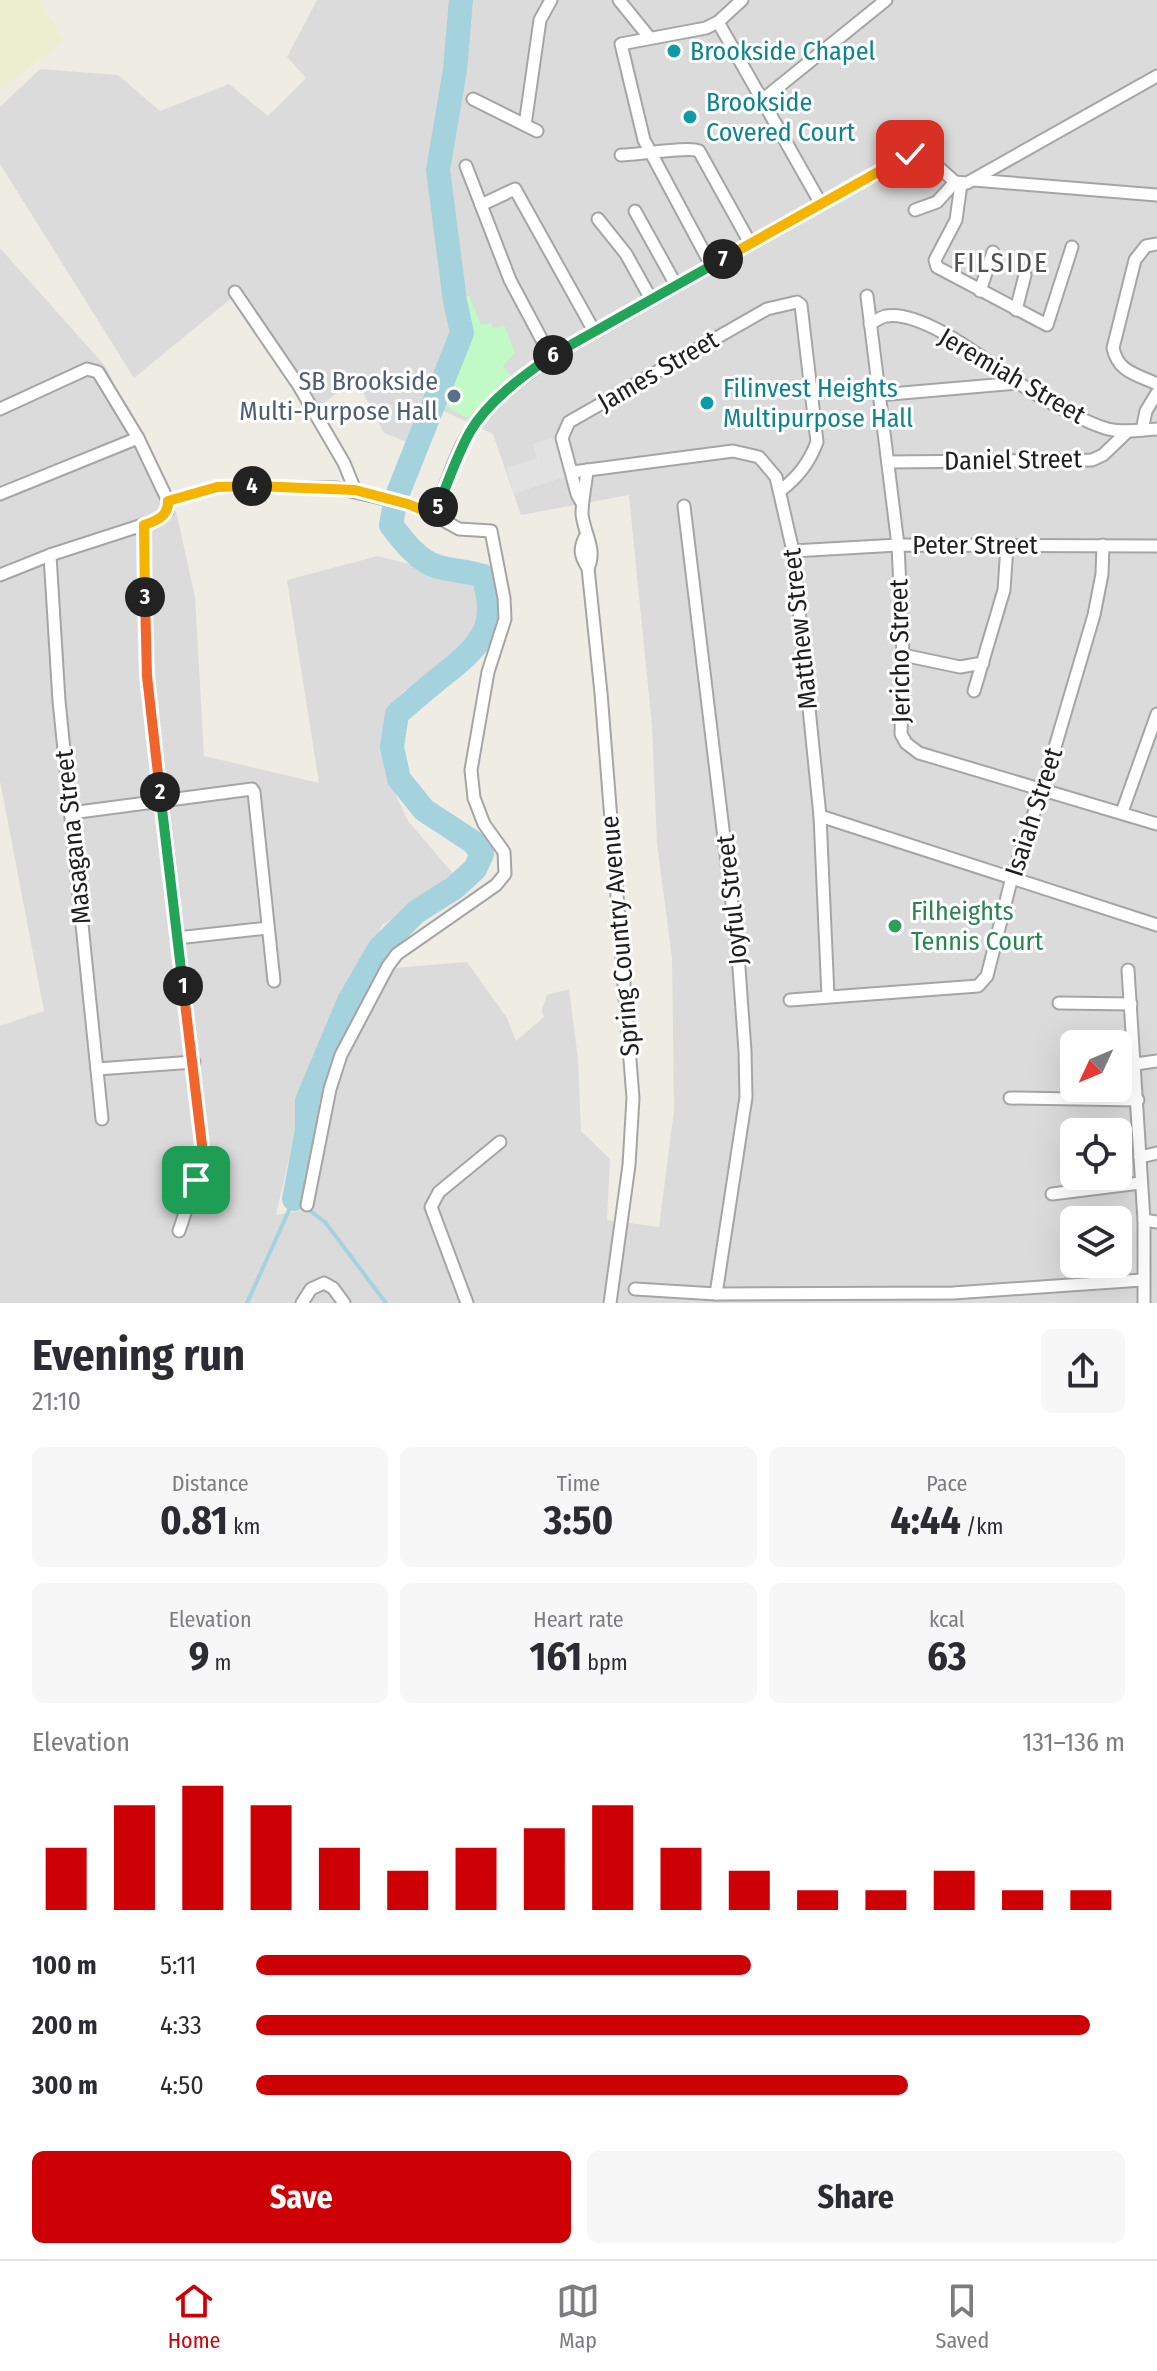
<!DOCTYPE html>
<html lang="en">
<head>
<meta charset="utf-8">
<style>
  :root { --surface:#fff; --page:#f7f7f7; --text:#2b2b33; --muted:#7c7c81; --line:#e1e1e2; --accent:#cd0005 }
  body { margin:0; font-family:"Fira Sans Condensed",sans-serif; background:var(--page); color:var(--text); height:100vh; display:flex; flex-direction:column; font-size:30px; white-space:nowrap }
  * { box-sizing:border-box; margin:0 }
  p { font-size:26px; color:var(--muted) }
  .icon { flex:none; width:44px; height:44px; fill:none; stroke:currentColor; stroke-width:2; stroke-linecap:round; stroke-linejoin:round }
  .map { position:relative; height:1303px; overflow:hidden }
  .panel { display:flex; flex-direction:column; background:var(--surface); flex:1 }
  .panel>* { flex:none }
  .needle { width:52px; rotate:226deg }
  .tools { position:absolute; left:1060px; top:1030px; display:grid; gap:16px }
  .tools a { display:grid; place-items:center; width:72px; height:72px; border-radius:12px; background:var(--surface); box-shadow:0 8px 32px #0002; font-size:40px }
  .pin { position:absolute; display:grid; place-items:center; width:68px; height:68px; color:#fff; margin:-34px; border-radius:16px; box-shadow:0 4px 12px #0006 }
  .km { position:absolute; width:40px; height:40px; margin:-20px; border-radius:50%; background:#222; color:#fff; font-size:22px; line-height:40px; text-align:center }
  .round { display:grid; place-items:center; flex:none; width:84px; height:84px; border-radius:12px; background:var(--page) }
  .headline { display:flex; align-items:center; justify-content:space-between; height:136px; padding:0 32px }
  h1 { font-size:44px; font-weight:700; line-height:60px }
  .stats { display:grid; grid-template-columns:repeat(3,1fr); gap:12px; height:136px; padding:8px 32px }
  .stats div { display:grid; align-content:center; border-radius:12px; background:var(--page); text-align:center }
  .stats b { font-size:40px; font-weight:700 }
  .stats small { font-size:22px; font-weight:400 }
  .stats p { font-size:22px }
  .chart { height:224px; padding:16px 32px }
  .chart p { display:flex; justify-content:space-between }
  .chart svg { width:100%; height:144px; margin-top:8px; stroke:var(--accent); stroke-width:6 }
  .cta { display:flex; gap:16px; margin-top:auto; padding:16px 32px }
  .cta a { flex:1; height:92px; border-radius:12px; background:var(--accent); color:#fff; font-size:32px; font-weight:700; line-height:92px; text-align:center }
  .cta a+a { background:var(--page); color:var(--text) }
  ul { padding:0 32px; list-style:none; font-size:26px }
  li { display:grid; grid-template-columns:128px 96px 1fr; align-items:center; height:60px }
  li i { height:20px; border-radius:10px; background:var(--accent) }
  .dock { display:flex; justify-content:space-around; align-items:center; height:112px; border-top:2px solid var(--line); background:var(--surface); font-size:22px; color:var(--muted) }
  .dock a { display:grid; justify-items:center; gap:4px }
  .dock .selected { color:var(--accent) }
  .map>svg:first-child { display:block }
  .residential { fill:#dcdbdb; fill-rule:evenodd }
  .farmland { fill:#edeed0 }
  .park { fill:#c1fac4 }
  .parking { fill:#e2e2e2 }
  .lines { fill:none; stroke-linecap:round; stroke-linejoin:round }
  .stream { stroke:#a4d2dd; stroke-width:4 }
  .river { stroke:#a4d2dd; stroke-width:24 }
  .street-casing { stroke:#a5a5a5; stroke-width:15 }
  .street { stroke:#fff; stroke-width:11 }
  .split-1-casing { stroke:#fff; stroke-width:16 }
  .split-2-casing { stroke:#fff; stroke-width:16 }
  .split-3-casing { stroke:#fff; stroke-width:16 }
  .split-4-casing { stroke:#fff; stroke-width:16 }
  .split-5-casing { stroke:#fff; stroke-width:16 }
  .split-6-casing { stroke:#fff; stroke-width:16 }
  .split-7-casing { stroke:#fff; stroke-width:16 }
  .split-8-casing { stroke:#fff; stroke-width:16 }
  .split-1 { stroke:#f0652b; stroke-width:10 }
  .split-2 { stroke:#22a559; stroke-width:10 }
  .split-3 { stroke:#f0652b; stroke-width:10 }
  .split-4 { stroke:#f5b400; stroke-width:10 }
  .split-5 { stroke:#f5b400; stroke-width:10 }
  .split-6 { stroke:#22a559; stroke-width:10 }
  .split-7 { stroke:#22a559; stroke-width:10 }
  .split-8 { stroke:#f5b400; stroke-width:10 }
  .culture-dot { fill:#0f9aa8; stroke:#fff; stroke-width:3 }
  .service-dot { fill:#5c6f8a; stroke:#fff; stroke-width:3 }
  .leisure-dot { fill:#2e9e5b; stroke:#fff; stroke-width:3 }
  .labels { text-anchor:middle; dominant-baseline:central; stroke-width:6; stroke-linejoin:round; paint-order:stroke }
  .culture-label { font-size:26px; fill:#0d838f; stroke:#fff; text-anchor:start }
  .street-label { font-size:26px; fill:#1e1e1e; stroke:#fff }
  .service-label { font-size:26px; fill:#4e5e75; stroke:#fff; text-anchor:end }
  .leisure-label { font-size:26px; fill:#27864d; stroke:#fff; text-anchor:start }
  .neighbourhood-label { font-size:28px; letter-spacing:2px; fill:#515151; stroke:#fff }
</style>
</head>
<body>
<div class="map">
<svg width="1157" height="1303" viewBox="0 0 1157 1303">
  <rect width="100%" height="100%" fill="#efece4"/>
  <g class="residential">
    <path d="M317,0h134l2,20 -20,145 21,164 -47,113 -23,-9 -28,-54 -39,29 -84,-111 -99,81 -134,-214v-57l40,-38 78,6 42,36 69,-27 39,32 38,-38 -19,-21z"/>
    <path d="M469,0h688v1303h-1157v-277l44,-15 -44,-230v-533l106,119 70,144 19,86 9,159 115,27 -32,-203 91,-24 104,27 4,43 -51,48 -32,17 -17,23 -2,56 24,51 48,56 -7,9 -67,39 -78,167 -28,123 37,-7 18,-100 28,-84 35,-56 73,-6 40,56 9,23 28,-24 -2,-7 5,-15 22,-6 9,70 3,72 29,28 -3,61 52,7 15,-117 -2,-152 -15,-114 -5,-118 -23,-231 -108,20 -28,-81 -56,-26 29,-77 -14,-85 -6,-63zM1074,1044h44v44h-44zM1074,1132h44v44h-44zM1074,1220h44v44h-44z"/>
  </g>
  <path class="farmland" d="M0,0h39l25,40 -64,50z"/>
  <path class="park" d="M469,296l12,29 10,-2 2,5 11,-3 11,28 -12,13 9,11 -45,41 -27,-15 24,-56 3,-19 -6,-30z"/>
  <path class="parking" d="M555,437l13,39 -54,18 -8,-26 31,-10 -4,-14z"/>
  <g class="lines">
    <path class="stream" d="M247,1303l47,-104 31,23 61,81"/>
    <path class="river" d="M294,1199l13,-69v-29l42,-100 30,-52 37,-37 38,-24 21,-19 7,-15 -9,-12 -49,-32 -25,-31 -7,-32 5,-33c16,-14 32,-28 49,-41 37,-30 53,-48 37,-97 -15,-5 -30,-5 -44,-9 -20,-5 -36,-26 -48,-42l5,-27 66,-165 -7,-32 -17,-131 17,-100 6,-70"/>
    <g class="street-casing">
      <g id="street">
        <path d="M619,0l30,37"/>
        <path d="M718,22l103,182"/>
        <path d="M473,99l64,32"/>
        <path d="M761,101l125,-101"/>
        <path d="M525,125l15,-105 11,-20"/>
        <path d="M621,155c17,0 68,-9 78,-4l51,92"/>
        <path d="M466,166l44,114 41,77"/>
        <path d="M974,180l183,15"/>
        <path d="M961,184l-5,36 -21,40 2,7 110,58 25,-78"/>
        <path d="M481,205l34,-16 79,142"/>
        <path d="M915,210l22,-8 18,-20"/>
        <path d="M635,211l41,74"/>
        <path d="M598,219l28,35 25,45"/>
        <path d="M1157,244l-11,2 -11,14 -22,88c5,24 23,26 44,36"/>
        <path d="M711,265l-67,-125 -23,-96 85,-16 12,-6 24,-22"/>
        <path d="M980,291l13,-39"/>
        <path d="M235,292l64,94 45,77 11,27"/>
        <path d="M867,296l31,249 5,110 -2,79 5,9 13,10 238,71"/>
        <path d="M1016,310l9,-35"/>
        <path d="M870,324c5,-3 11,-7 16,-8 37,-6 100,45 130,65 21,15 67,41 92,48 16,4 33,1 49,0"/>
        <path d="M879,395l140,-12"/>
        <path d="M0,409l87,-40 11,3 40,66 30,63 -1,10 -12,10 -105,34 -50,20"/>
        <path d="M1142,430l4,-19 11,-18"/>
        <path d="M888,462l204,-2 11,-5 25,-24"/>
        <path d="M587,470c-1,14 -5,29 -5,44 2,20 15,35 6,54"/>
        <path d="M573,472l160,-21 26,6 17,20 17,74 27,265 8,180"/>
        <path d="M0,494l138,-56"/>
        <path d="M168,501l49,-14 120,1 71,16 26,11 25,14 32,2 13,67 1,21 -17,53 -17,98 3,28 10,26 20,28 1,22 -9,11 -99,69 -9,12 -47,89 -11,34 -23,116"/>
        <path d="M582,503l-5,-9 -15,-56 7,-16 198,-113 30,-7 4,3 16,137c-8,21 -19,35 -37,49"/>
        <path d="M684,506l54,448 7,97 1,46 -30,197"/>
        <path d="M434,515c13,-30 22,-67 42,-92 19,-26 49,-47 75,-66l359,-203h14l31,28 12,1 190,-107"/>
        <path d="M144,525l3,151 55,469 -6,35 -17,51"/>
        <path d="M585,537c-6,12 -5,19 3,31l13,125 32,405 -4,67 -19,138"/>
        <path d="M793,551l105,-6 259,1"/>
        <path d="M50,555l9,146 43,418"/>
        <path d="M903,655l57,12 23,-4"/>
        <path d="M974,691l30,-101 3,-44"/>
        <path d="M1122,812l35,-98"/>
        <path d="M71,813l181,-24 2,3 20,189"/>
        <path d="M820,816l337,109"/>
        <path d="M177,938l91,-10"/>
        <path d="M1128,970l16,250v83"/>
        <path d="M790,1000l188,-14 9,-10 25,-99 33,-96 49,-166 8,-41 1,-29"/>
        <path d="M1059,1003l72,1"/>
        <path d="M1136,1064l21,-3"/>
        <path d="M97,1069l97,-7"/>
        <path d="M1010,1098l128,2"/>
        <path d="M1140,1157l17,-4"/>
        <path d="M1052,1194l88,-11"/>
        <path d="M1144,1220l13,2"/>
        <path d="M635,1289l81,5 237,-1 189,-13"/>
        <path d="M302,1303l9,-14 13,-6 9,5 11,15"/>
        <path d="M467,1303l-36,-96 8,-15 61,-50"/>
      </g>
    </g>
    <use href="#street" class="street"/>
  </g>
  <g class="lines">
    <g class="split-1-casing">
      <path id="split-1" d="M183,986l19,159 -6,35"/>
    </g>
    <g class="split-2-casing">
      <path id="split-2" d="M160,792l23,194"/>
    </g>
    <g class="split-3-casing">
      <path id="split-3" d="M145,597l2,79 13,116"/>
    </g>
    <g class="split-4-casing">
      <path id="split-4" d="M145,597l-1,-72c13,-4 25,-10 24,-24l49,-14 35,-1"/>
    </g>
    <g class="split-5-casing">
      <path id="split-5" d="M252,486l103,4 53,14 26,11 4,-8"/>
    </g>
    <g class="split-6-casing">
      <path id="split-6" d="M438,507c10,-25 19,-52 32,-75 18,-31 54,-57 83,-77"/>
    </g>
    <g class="split-7-casing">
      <path id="split-7" d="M553,355l170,-96"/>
    </g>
    <g class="split-8-casing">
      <path id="split-8" d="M723,259l187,-105"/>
    </g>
    <use href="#split-1" class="split-1"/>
    <use href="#split-2" class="split-2"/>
    <use href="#split-3" class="split-3"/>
    <use href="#split-4" class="split-4"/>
    <use href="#split-5" class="split-5"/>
    <use href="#split-6" class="split-6"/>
    <use href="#split-7" class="split-7"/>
    <use href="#split-8" class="split-8"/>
  </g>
  <g class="culture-dot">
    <circle cx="674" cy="51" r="8"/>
    <circle cx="690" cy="117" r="8"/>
    <circle cx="707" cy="403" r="8"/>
  </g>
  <circle class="service-dot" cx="454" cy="396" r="8"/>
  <circle class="leisure-dot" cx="895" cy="926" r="8"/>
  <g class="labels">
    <g class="culture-label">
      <text x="690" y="51">Brookside Chapel</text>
      <text x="706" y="102">Brookside<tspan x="706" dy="30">Covered Court</tspan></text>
      <text x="723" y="388">Filinvest Heights<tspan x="723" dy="30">Multipurpose Hall</tspan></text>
    </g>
    <g class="street-label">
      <text transform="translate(658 371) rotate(-30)">James Street</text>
      <text transform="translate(1012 376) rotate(30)">Jeremiah Street</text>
      <text transform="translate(1013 460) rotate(-1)">Daniel Street</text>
      <text x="975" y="545">Peter Street</text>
      <text transform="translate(800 629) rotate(-96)">Matthew Street</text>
      <text transform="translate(900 651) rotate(-91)">Jericho Street</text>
      <text transform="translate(1034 812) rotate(-72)">Isaiah Street</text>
      <text transform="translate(73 837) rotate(-96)">Masagana Street</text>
      <text transform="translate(732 900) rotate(-96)">Joyful Street</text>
      <text transform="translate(620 936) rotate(-95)">Spring Country Avenue</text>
    </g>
    <g class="service-label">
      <text x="438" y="381">SB Brookside<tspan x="438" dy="30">Multi-Purpose Hall</tspan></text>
    </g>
    <g class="leisure-label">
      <text x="911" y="911">Filheights<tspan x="911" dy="30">Tennis Court</tspan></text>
    </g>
    <g class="neighbourhood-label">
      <text x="1001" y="262">FILSIDE</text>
    </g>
  </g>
</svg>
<div class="tools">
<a><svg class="needle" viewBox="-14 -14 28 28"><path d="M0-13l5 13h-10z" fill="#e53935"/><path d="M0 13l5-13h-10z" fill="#7c7c81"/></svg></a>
<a><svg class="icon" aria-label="locate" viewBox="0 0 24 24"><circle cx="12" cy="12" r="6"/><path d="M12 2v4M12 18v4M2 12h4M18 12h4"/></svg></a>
<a><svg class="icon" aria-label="layers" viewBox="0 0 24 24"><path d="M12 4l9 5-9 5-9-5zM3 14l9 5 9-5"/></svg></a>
</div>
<div class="pin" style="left:196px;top:1180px;background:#1e9e55"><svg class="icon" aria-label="arrive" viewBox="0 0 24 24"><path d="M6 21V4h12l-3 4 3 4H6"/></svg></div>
<div class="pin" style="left:910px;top:154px;background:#d93025"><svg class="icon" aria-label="check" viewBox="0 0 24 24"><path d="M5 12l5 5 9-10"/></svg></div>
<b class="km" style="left:183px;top:986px">1</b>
<b class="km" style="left:160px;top:792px">2</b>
<b class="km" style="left:145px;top:597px">3</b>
<b class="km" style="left:252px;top:486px">4</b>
<b class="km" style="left:438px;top:507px">5</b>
<b class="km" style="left:553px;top:355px">6</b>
<b class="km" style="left:723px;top:259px">7</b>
</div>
<section class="panel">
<div class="headline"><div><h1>Evening run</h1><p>21:10</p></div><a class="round"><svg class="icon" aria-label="share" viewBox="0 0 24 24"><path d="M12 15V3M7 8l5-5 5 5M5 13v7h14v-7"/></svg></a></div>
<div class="stats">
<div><p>Distance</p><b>0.81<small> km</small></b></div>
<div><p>Time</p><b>3:50</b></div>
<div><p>Pace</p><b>4:44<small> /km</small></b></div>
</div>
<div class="stats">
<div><p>Elevation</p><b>9<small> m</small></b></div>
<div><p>Heart rate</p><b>161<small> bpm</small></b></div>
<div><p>kcal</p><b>63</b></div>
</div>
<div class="chart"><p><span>Elevation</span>131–136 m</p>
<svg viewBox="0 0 160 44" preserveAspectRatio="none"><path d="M5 44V25M15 44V12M25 44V6M35 44V12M45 44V25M55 44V32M65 44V25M75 44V19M85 44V12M95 44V25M105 44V32M115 44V38M125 44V38M135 44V32M145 44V38M155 44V38"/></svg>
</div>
<ul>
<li><b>100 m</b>5:11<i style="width:57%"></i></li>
<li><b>200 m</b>4:33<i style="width:96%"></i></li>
<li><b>300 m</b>4:50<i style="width:75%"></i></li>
</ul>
<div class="cta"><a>Save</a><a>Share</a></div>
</section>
<nav class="dock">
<a class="selected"><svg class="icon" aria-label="home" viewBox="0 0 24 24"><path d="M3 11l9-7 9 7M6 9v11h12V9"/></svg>Home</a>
<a><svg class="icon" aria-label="map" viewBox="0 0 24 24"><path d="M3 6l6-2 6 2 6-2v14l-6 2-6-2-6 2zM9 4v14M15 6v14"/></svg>Map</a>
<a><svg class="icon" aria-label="saved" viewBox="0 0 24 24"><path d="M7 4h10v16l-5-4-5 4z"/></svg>Saved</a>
</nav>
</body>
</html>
